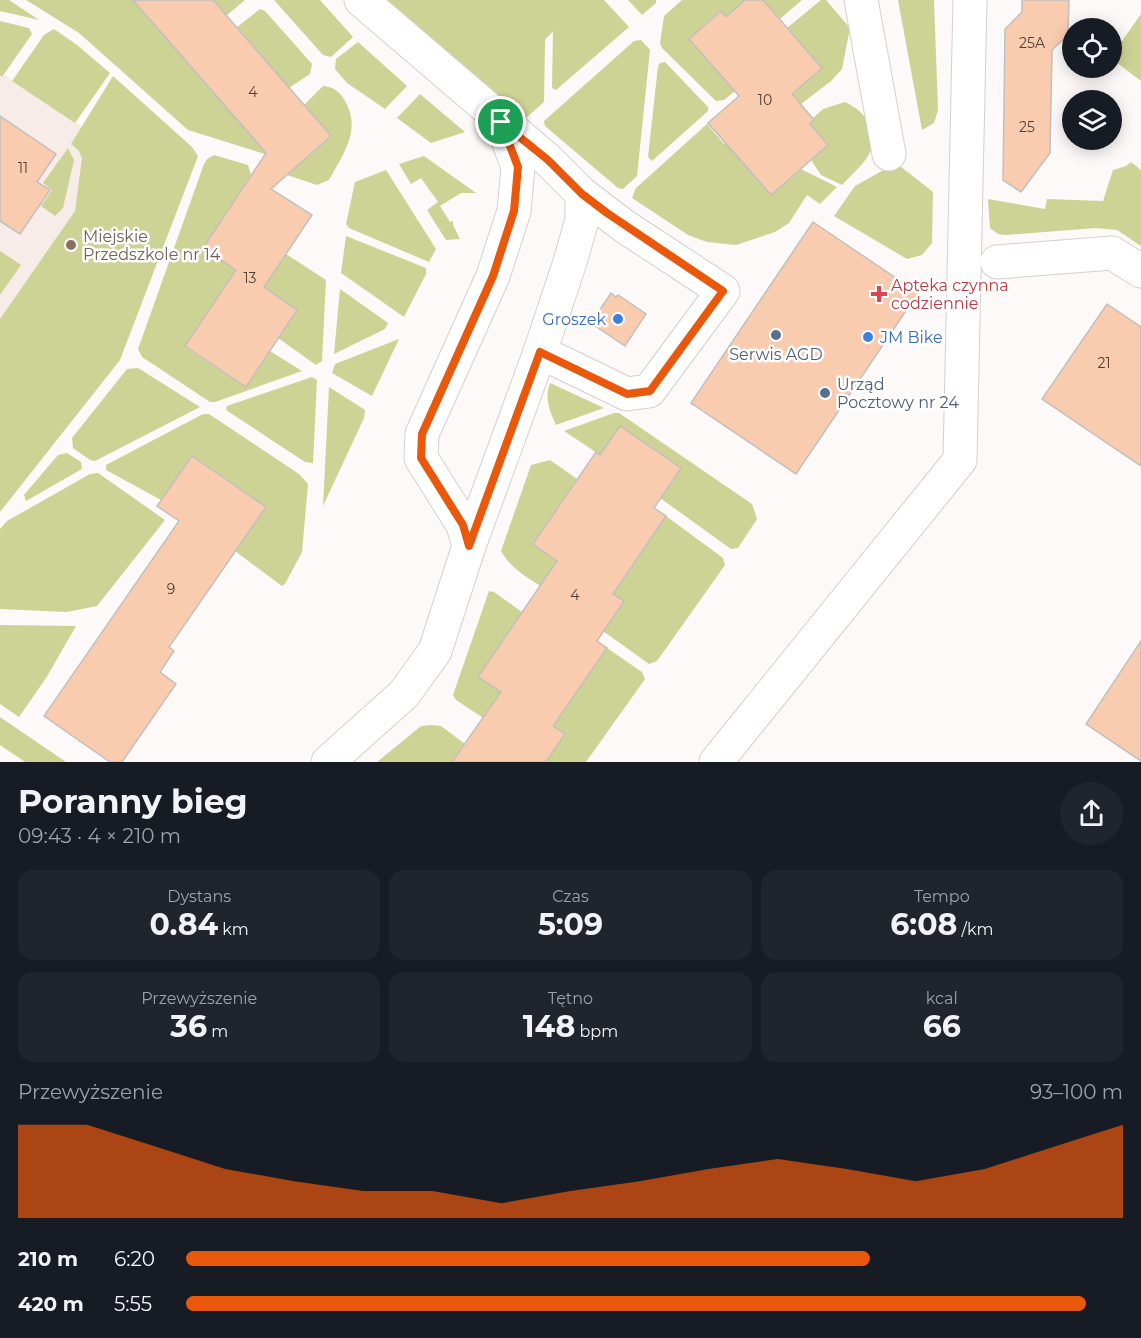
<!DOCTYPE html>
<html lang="pl">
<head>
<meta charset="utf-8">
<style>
  :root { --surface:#171b24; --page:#20242c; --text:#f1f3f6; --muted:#9ea1a6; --accent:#ea580c }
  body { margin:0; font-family:Montserrat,sans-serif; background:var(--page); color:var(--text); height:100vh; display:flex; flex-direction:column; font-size:22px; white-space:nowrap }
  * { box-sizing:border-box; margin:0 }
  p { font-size:20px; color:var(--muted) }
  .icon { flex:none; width:33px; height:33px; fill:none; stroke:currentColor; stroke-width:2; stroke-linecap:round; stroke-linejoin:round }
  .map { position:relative; height:762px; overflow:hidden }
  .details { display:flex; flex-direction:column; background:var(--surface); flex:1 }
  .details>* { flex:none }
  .tools { position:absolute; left:1062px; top:18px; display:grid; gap:12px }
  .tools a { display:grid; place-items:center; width:60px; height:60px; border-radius:50%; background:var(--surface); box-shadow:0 3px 15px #0003; font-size:30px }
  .pin { position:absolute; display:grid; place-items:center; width:51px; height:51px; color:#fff; margin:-26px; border:3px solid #fff; border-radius:50%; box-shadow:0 2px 6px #0007 }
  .round { display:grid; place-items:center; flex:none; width:63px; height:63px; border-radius:32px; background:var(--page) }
  .headline { display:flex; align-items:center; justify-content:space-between; height:102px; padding:0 18px }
  h1 { font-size:33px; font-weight:700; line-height:45px }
  .figures { display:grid; grid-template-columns:repeat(3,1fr); gap:9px; height:102px; padding:6px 18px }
  .figures div { display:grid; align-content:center; border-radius:15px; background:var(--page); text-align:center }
  .figures b { font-size:30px; font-weight:700 }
  .figures small { font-size:16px; font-weight:400 }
  .figures p { font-size:16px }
  .chart { height:168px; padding:12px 18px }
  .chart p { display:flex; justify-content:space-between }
  .chart svg { width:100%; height:108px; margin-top:6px; fill:var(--accent); opacity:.7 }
  ul { padding:0 18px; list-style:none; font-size:20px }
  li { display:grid; grid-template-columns:96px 72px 1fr; align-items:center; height:45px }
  li i { height:15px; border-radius:8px; background:var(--accent) }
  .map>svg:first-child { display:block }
  .built { fill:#f7ece7 }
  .green { fill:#cdd295 }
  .building { fill:#f9ccaf; stroke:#c2bfbd; stroke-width:1.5 }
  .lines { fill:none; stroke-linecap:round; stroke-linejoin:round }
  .minor-casing { stroke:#d4d0ce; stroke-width:35 }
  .minor { stroke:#fff; stroke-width:33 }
  .route-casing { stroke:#fff; stroke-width:12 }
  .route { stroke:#ea580c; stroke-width:8 }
  .education-dot { fill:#8d6e63; stroke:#fff; stroke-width:2 }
  .health-dot { fill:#e0444e; stroke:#fff; stroke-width:2 }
  .shop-dot { fill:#3f7fe0; stroke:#fff; stroke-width:2 }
  .service-dot { fill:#5c6f8a; stroke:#fff; stroke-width:2 }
  .labels { text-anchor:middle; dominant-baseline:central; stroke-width:5; stroke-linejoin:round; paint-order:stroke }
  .number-label { font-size:14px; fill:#4c4038 }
  .education-label { font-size:16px; fill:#785e54; stroke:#fff; text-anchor:start }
  .health-label { font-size:16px; fill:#be3a42; stroke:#fff; text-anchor:start }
  .shop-label { font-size:16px; fill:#366cbe; stroke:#fff; text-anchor:end }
  .service-label { font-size:16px; fill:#4e5e75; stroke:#fff }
</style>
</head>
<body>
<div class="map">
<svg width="1141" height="762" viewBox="0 0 1141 762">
  <rect width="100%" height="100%" fill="#fdf9f8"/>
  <path class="built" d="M0,72l164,109 -164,289z"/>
  <g class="green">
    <path d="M0,0h9l30,20 -39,-9z"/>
    <path d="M26,0h107l135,155 -80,-25 -109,-97z"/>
    <path d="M213,0h32l-19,16z"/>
    <path d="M274,0h46l33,37 -22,20 -8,-2z"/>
    <path d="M380,0h224l25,27 -73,63 -4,-2 1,-57 -9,10 1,-1 -1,62 -18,16 -11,2z"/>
    <path d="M628,0h28v3l-14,12z"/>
    <path d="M682,0h63l-19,17 -6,-6 -31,28 46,52 -11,9 -8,1 -54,-53 -2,-5 4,-27z"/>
    <path d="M763,0h39l-22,19z"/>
    <path d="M821,0h5l24,28 -8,41 -11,12 -30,23 -9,-10 30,-26 -35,-40z"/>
    <path d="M898,0h36l4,110 -4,13 -12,7z"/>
    <path d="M260,9l5,2 47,53 -2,10 -21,14 -52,-61z"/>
    <path d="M1141,14v67l-29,-22v-4z"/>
    <path d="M0,21l29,7 3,6 -30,43 -2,-2z"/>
    <path d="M54,29l23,16 33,28 -35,50 -63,-42 32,-46z"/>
    <path d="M641,40l9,10 -13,126 -14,13 -5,-1 -73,-62 -1,-5 90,-80z"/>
    <path d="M358,42l49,44 -22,23 -38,-26 -12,-14 1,-10z"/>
    <path d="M665,62l43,45v4l-56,50 -4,-4 10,-91 2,-3z"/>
    <path d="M113,76l79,71 6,9 -78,204 -120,152v-193l75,-108 7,-53 -3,-7 -8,-7z"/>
    <path d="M323,86c11,1 17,6 22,15 17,29 -2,53 -16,79l-12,5 -30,-10 43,-38 -26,-32z"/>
    <path d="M420,94l45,38 -34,11 -34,-25z"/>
    <path d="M845,102c20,9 38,31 23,54 -6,10 -17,19 -26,29l-21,-10 -10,-15 16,-15 -17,-20 4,-5 -1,-2 10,-9z"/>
    <path d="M707,124l17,20 6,-4 20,31 21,24 30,-26 36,18 -17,17 -13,-9 -18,28 -14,9 -39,13 -29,-3 -19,-7 -56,-37 4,-10z"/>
    <path d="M68,148l6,12 -11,48 -8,8 -14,-10 11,-16 -9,-7z"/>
    <path d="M214,155l34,10 3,10 -48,73 33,22 -51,77 61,40 24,-36 32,20 -87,31h-5l-68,-45 -4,-8 66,-185 3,-5z"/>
    <path d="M424,156l52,37h-15l-21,13 10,16 3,-1v4l7,14 -14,1 -19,-30 11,-8 -17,-24 -10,6 -12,-20z"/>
    <path d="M1131,162l10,8v76l-24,-16 -21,-2 -91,7 -7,-1 -8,-6 -2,-29 57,10 2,-10 56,2 10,-31 13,-4z"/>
    <path d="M896,163l37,29 -1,51 -10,12 -15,4 -73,-43 21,-30z"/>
    <path d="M386,170l50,79 -7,13 -80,-34 -3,-4 9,-42z"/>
    <path d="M346,236l80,32v6l-22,43 -63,-44z"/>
    <path d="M0,251l21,14 -21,30z"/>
    <path d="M286,254l40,26 -4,81 -6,4 -38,-27 19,-28 -33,-23z"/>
    <path d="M340,289l48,34 -3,6 -51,25z"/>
    <path d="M399,339l-27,57 -40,-23 3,-9z"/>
    <path d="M138,368l62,39 -105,54 -5,-1 -17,-12 -1,-10 55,-69z"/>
    <path d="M312,377l5,3 -4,83 -8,-1 -79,-52 1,-4z"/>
    <path d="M550,383l54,25 -48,17c-6,-13 -12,-28 -6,-42z"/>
    <path d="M329,387l36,23 -1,8 -41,88z"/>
    <path d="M614,413h5l133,91 5,15 -19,29 -7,1 -71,-51 21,-30 -81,-13 -36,-24z"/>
    <path d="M203,414h6l90,60 9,10 -6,68 -17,32 -3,2 -47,-35 30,-44 -73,-51 -31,44 -55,-30v-5z"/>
    <path d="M67,453l14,9 1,7 -56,32 -2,-6 34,-40z"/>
    <path d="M550,460l27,19 -44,65 29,20 -17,25c-17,-11 -34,-20 -44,-38l30,-86z"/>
    <path d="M98,473l67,47 -68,86 -30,6 -67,-3v-80l7,-8 83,-47z"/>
    <path d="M666,516l57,42 2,7 -68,96 -8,3 -46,-33 21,-30 -25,-17 34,-19z"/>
    <path d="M489,591l5,1 28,20 -44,65 28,19 -18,25 -32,-21 -3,-5z"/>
    <path d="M0,625l76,1 -30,52 -27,39 -19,-13z"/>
    <path d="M607,648l35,24 3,7 -59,83h-40l19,-28 -18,-12 29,-29z"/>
    <path d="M0,717l66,45h-41l-25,-17z"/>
    <path d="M431,725l10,1 24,18 -12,18h-76l44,-36z"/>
  </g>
  <g class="building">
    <path d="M133,0h80l118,136 -60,53 41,26 -48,72 33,23 -51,77 -61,-41 51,-76 -33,-22 63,-95z"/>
    <path d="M745,0h18l59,68 -30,26 22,26 -4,4 18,21 -57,50 -63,-72 31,-27 -50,-57 32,-28 5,6z"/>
    <path d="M1022,0h47l-1,35 -16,15 -2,103 -29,39 -18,-12 2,-151 17,-17z"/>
    <path d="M0,116l56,38 -19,28 13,8 -30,44 -20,-13z"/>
    <path d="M813,222l105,71 -122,181 -105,-71z"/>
    <path d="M611,293l5,4 2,-2 28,19 -21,32 -34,-23z"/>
    <path d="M1107,304l34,23v139l-99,-67z"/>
    <path d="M620,426l61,42 -27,40 12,8 -53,78 11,7 -27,40 10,7 -54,78 12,8 -19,28h-94l49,-70 -23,-15 79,-116 -24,-17 63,-92 4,3z"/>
    <path d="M192,456l74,51 -97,140 5,4 -14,21 16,12 -54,78h-12l-66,-46 135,-195 -22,-15z"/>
    <path d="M1141,641v120l-55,-37z"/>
  </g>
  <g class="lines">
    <g class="minor-casing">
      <g id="minor">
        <path d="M861,0l28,154"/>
        <path d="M997,262l115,-9 29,18"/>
        <path d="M540,352l87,42 22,-3 74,-100 -99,-65 -42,-32"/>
        <path d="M469,546l-6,-21 -42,-67 1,-24 71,-158 21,-65 4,-44 -16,-43"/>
        <path d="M328,762l76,-68 31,-43 34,-105 71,-194 30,-90 12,-42v-26l-34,-34 -187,-160"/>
        <path d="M716,762l244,-302 10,-460"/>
      </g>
    </g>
    <use href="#minor" class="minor"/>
  </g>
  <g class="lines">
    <g class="route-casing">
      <path id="route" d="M501,122l47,38 34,34 25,19 116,78 -73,100 -23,3 -87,-42 -71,194 -6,-21 -42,-67 1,-24 71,-158 21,-65 4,-44z"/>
    </g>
    <use href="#route" class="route"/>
  </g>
  <circle class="education-dot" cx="71" cy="245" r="6"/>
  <path class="health-dot" d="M876 285h6v6h6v6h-6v6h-6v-6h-6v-6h6z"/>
  <g class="shop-dot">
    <circle cx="618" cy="319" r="6"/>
    <circle cx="868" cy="337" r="6"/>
  </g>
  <g class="service-dot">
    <circle cx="776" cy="335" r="6"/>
    <circle cx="825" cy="393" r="6"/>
  </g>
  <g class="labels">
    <g class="number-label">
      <text x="1032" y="43">25A</text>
      <text x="253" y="92">4</text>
      <text x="765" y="100">10</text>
      <text x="1027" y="127">25</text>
      <text x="23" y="168">11</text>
      <text x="250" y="278">13</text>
      <text x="1104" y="363">21</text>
      <text x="171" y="589">9</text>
      <text x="575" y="595">4</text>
    </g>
    <g class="education-label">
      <text x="83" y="236">Miejskie<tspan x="83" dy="18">Przedszkole nr 14</tspan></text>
    </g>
    <g class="health-label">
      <text x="891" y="285">Apteka czynna<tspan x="891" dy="18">codziennie</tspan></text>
    </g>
    <g class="shop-label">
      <text x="606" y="319">Groszek</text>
      <text x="880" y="337" text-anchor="start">JM Bike</text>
    </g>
    <g class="service-label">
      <text x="776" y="354">Serwis AGD</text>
      <text x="837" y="384" text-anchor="start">Urząd<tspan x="837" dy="18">Pocztowy nr 24</tspan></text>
    </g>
  </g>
</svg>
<div class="tools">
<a><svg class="icon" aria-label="locate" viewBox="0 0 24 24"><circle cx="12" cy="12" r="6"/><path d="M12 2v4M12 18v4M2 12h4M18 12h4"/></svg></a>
<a><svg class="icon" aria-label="layers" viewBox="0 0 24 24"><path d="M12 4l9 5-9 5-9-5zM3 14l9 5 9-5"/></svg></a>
</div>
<div class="pin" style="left:501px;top:122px;background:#1e9e55"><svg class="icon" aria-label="arrive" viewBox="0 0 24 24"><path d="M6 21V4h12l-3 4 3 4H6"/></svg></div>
</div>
<section class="details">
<div class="headline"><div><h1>Poranny bieg</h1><p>09:43 · 4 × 210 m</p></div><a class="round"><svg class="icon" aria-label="share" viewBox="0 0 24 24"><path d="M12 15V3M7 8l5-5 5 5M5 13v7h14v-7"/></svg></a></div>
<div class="figures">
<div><p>Dystans</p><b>0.84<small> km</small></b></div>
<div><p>Czas</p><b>5:09</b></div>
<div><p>Tempo</p><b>6:08<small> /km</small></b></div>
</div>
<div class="figures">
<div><p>Przewyższenie</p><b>36<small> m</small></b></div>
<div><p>Tętno</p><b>148<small> bpm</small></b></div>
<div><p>kcal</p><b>66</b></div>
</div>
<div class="chart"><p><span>Przewyższenie</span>93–100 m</p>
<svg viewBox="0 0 160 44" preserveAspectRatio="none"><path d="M0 44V6L10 6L20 15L30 24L40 29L50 33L60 33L70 38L80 33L90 29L100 24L110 20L120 24L130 29L140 24L150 15L160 6V44z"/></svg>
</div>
<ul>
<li><b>210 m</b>6:20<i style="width:73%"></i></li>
<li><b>420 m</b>5:55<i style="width:96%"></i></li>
</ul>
</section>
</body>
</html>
